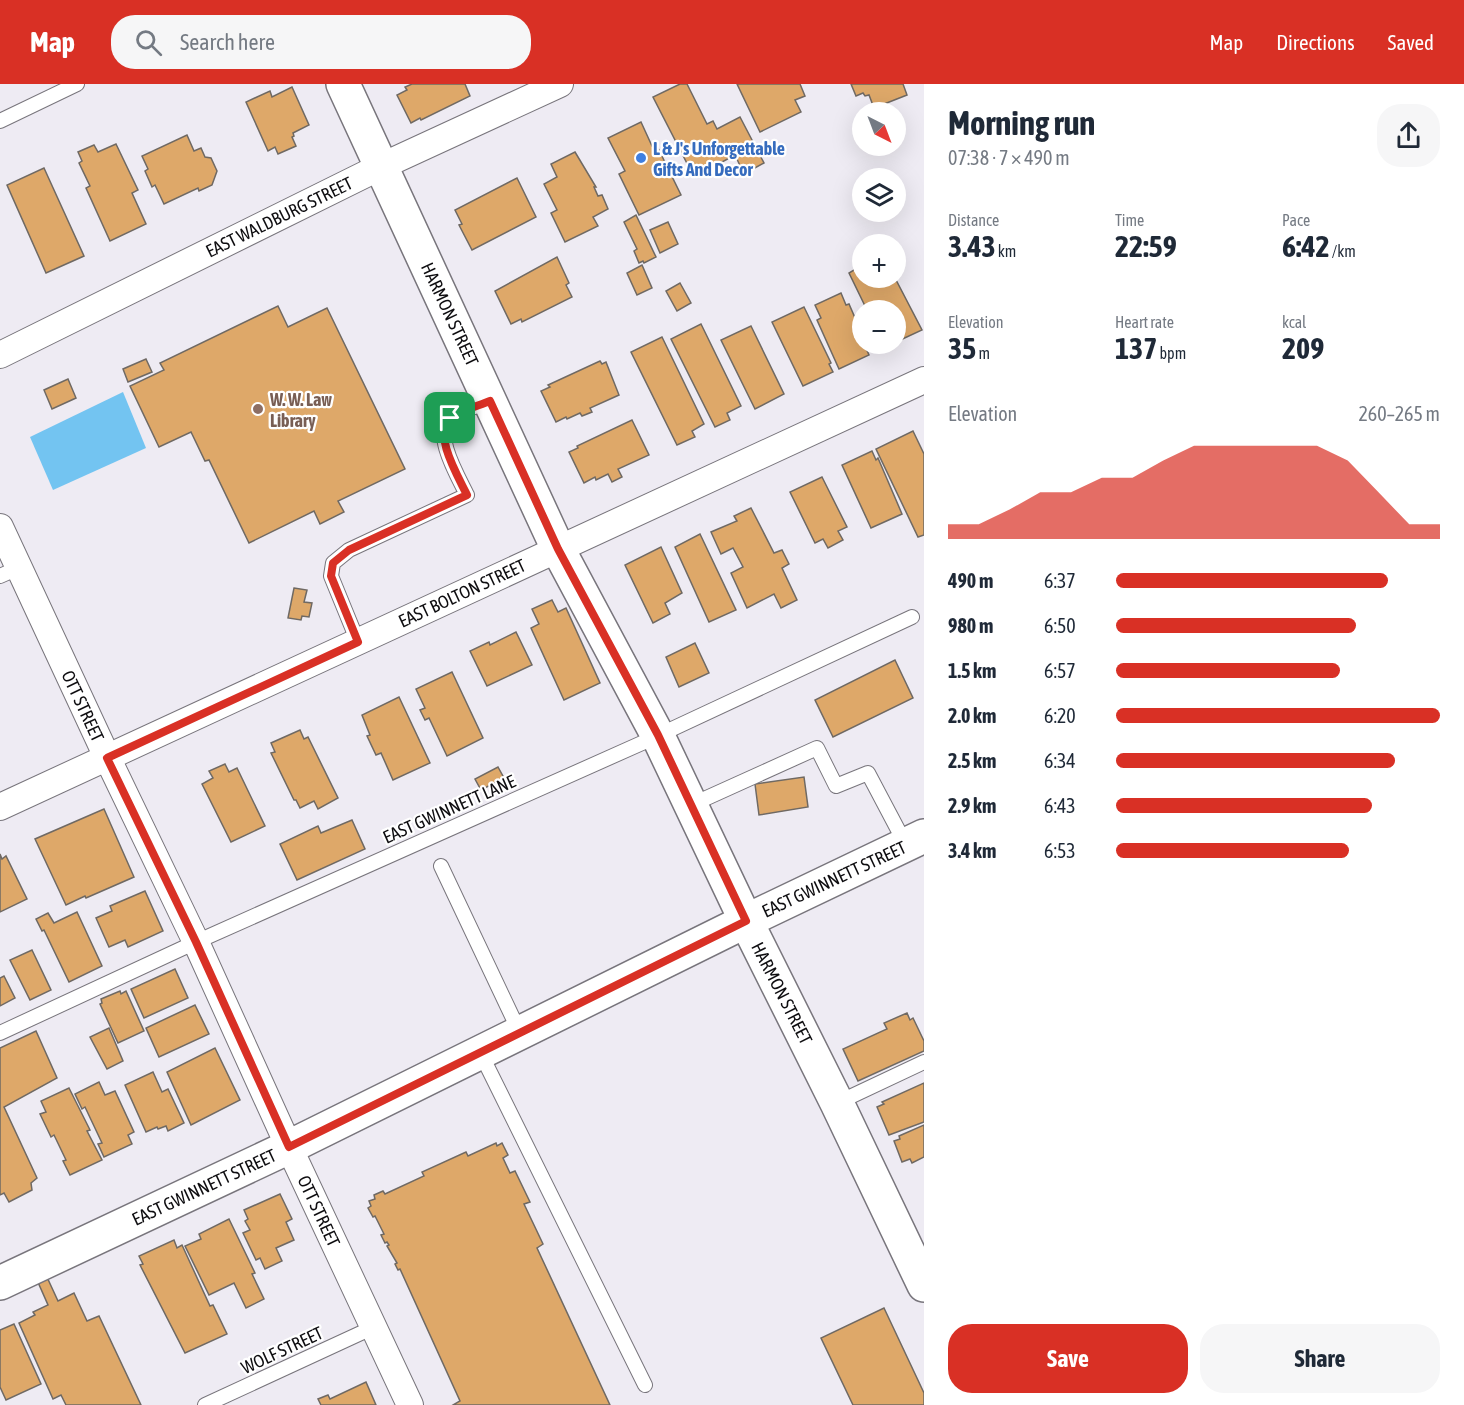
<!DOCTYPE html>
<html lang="en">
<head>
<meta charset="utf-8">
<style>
  :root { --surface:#fff; --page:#f6f6f7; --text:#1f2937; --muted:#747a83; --accent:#d93025 }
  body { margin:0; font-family:"Asap Condensed",sans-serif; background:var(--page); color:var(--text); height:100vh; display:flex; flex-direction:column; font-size:22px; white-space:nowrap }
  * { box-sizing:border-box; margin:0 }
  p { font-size:20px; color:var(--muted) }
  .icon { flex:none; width:33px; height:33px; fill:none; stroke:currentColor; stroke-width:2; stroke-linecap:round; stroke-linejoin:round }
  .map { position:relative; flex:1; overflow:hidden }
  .panel { display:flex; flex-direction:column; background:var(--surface); width:540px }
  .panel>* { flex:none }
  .needle { width:39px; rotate:138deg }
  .tools { position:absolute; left:852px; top:18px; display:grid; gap:12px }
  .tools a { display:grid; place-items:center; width:54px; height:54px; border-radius:50%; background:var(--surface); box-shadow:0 6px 24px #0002; font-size:30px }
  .pin { position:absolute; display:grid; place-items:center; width:51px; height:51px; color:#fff; margin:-26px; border-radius:12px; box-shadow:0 3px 9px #0006 }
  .round { display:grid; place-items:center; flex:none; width:63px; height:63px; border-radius:24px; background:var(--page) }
  .head { display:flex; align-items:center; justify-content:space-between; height:102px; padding:0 24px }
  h1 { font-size:33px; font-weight:700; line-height:45px }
  .figures { display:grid; grid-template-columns:repeat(3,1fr); gap:9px; height:102px; padding:6px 24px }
  .figures div { display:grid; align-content:center }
  .figures b { font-size:30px; font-weight:700 }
  .figures small { font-size:16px; font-weight:400 }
  .figures p { font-size:16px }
  .chart { height:168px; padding:12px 24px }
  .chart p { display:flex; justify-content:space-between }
  .chart svg { width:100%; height:108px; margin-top:6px; fill:var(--accent); opacity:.7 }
  .primary-button { display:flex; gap:12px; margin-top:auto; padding:12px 24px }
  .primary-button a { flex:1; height:69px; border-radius:24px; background:var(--accent); color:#fff; font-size:24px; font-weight:700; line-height:69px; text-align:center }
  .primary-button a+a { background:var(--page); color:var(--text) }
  ul { padding:0 24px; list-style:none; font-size:20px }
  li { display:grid; grid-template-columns:96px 72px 1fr; align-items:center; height:45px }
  li i { height:15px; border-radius:8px; background:var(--accent) }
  header { display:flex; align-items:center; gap:36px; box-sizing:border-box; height:84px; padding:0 30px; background:var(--accent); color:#fff }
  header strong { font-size:28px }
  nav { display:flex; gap:33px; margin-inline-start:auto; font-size:21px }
  .search { width:420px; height:54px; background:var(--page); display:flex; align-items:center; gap:15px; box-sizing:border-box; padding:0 21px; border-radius:24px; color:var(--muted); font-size:22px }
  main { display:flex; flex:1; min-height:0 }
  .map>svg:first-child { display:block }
  .water { fill:#73c4f1 }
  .building { fill:#dea869; stroke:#6f6963; stroke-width:1.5 }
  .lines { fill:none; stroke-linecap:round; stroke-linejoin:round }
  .lane-casing { stroke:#78757c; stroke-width:16 }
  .street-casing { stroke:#78757c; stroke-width:28 }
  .secondary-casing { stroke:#78757c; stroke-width:36 }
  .lane { stroke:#fff; stroke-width:14 }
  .street { stroke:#fff; stroke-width:26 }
  .secondary { stroke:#fff; stroke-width:33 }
  .route-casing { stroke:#fff; stroke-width:12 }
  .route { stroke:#d93025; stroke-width:8 }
  .shop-dot { fill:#3f7fe0; stroke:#fff; stroke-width:2 }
  .education-dot { fill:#8d6e63; stroke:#fff; stroke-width:2 }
  .labels { text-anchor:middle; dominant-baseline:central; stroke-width:4.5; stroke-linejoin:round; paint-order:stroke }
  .shop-label { font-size:18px; font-weight:bold; fill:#366cbe; stroke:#fff; text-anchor:start }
  .street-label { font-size:18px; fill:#0e0d10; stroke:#fff }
  .education-label { font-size:18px; font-weight:bold; fill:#785e54; stroke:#fff; text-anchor:start }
</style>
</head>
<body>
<header>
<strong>Map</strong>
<div class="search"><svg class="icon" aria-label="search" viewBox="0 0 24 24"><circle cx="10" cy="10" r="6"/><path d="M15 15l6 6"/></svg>Search here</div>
<nav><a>Map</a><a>Directions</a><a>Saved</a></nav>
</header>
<main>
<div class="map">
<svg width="924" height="1321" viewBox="0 0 924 1321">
  <rect width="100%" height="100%" fill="#eeebf3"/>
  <path class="water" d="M123,308l23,56 -93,42 -23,-53z"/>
  <g class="building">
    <path d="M412,0h53l5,12 -49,24 -1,-2 -9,5 -14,-28 10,-5 -2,-3z"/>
    <path d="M680,0h7l20,40 6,-3 4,8 23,-12 24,46 -20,11 -9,-19 -41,22 -41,-80z"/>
    <path d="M737,0h63l5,12 -10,4 6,12 -41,20z"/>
    <path d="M851,0h52l4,11 -33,13 -5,-13 -4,1 -2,-3 -7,3z"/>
    <path d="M292,3l17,38 -16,8 1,3 -2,1 4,9 -18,8 -3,-7 -7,4 -22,-49 24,-11 2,6z"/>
    <path d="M641,38l11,24 4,-2 25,51 -42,20 -20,-41 6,-3 -17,-33z"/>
    <path d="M187,51l7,16 7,-3 4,9 6,1 6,13 -5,14 -13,6 -1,-3 -34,16 -9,-19 -3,2 -7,-16 3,-2 -6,-13z"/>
    <path d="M116,60l22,46 -6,3 14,31 -36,17 -24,-53 4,-2 -11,-23 3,-2 -4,-9 16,-7 4,7z"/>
    <path d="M575,68l21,35h-2l4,9 4,-1 6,14 -15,8 5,9 -33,16 -14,-29 6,-3 -13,-26 13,-7 -6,-13z"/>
    <path d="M44,84l40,88 -38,17 -39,-88z"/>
    <path d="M517,94l19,39 -64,33 -13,-25 3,-1 -7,-14z"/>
    <path d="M636,131l20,42 -12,6 -1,-2 -4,2 -5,-12 3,-2 -13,-27z"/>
    <path d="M668,138l10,22 -18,9 -10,-23z"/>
    <path d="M557,173l12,26 -3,2 6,12 -50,25 -1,-3 -10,5 -16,-33z"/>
    <path d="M642,181l10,23 -15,7 -10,-22z"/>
    <path d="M862,181v13h33l27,52 -26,12v-32h-29l-18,-37z"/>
    <path d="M680,199l11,20 -14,8 -11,-20z"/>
    <path d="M841,209l5,12 3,-1 13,30v10h5l-2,2 4,9 -30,14 -22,-49 4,-2 -6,-13z"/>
    <path d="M278,222l10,21 39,-19 78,161 -67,32 6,11 -24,12 -6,-13 -65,32 -40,-83 -4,1 -14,-29 -32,15 -29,-61 34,-16 -4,-7z"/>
    <path d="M804,223l27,56 -2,1 4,8 -30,14 -31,-64z"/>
    <path d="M701,240l40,82 -14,7 3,7 -15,7 -44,-88z"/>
    <path d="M751,242l33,68 -29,15 -34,-69z"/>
    <path d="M662,253l42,87 -12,7 3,6 -18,8 -46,-93z"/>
    <path d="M146,275l6,13 -24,10 -5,-13z"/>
    <path d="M600,277l2,3 4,-2 13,33 -29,13 2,4 -10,4 -2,-3 -13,6 -1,-2 -10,5 -15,-31 9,-4 -2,-2z"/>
    <path d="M68,295l8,19 -24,11 -8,-19z"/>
    <path d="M632,336l17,35 -31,14 4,8 -10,5 -4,-8 -12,6 -1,-3 -11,6 -15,-31 9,-4 -1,-2z"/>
    <path d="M913,347l11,23v81l-6,2 -42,-88z"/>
    <path d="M872,367l4,9 2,-2 24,56 -31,14 -29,-63z"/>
    <path d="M822,393l25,50 -9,4 5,9 -15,8 -5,-9 -8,4 -25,-51z"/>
    <path d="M751,424l23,45 8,-3 7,14 -7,4 15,32 -16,8 -7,-14 -27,14 -16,-35 12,-6 -10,-19 -12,6 -10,-22 26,-11 -3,-5z"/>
    <path d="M700,450l36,76 -27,12 -34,-75z"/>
    <path d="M661,463l21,46 -17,10 5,11 -17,9 -28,-58z"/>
    <path d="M294,504l13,2 -3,12 8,1 -3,14 -7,-1 -1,4 -13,-2z"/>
    <path d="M552,516l6,12 8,-4 34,75 -36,17 -33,-72 8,-4 -7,-15z"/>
    <path d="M516,548l16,33 -45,21 -17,-35 19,-9 1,3z"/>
    <path d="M695,559l14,30 -30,14 -13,-30z"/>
    <path d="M895,576l18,38 -80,39 -18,-37z"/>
    <path d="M452,588l31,66 -36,18 -18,-38 -4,2 -5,-10 5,-2 -9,-19z"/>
    <path d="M399,613l31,66 -37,17 -12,-27 -5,2 -9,-19 3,-1 -8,-20z"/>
    <path d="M300,646l4,9 4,-2 30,61 -20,11 -4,-8 -14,7 -4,-8h-2l-23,-47 4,-1 -4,-9z"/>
    <path d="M225,680l4,8 8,-4 28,58 -34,16 -29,-58 11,-6 -4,-7z"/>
    <path d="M498,683l6,11 -23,12 -6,-11z"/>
    <path d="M804,693l4,30 -49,8 -4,-31z"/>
    <path d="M104,725l30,68 -48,21 -1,-2 -19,9 -31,-66z"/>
    <path d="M352,736l13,29 -68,31 -17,-36 38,-18 3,7z"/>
    <path d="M0,770l2,5 4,-3 21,43 -27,13z"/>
    <path d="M145,807l18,40 -35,16 -3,-7 -16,7 -13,-29 16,-7 -2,-5z"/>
    <path d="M77,828l25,54 -33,16 -25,-52 -2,1 -6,-12 12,-6 6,10z"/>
    <path d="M32,866l19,40 -21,10 -20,-40z"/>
    <path d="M175,885l13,29 -44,20 -13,-29z"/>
    <path d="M4,892l11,22 -15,8v-28z"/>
    <path d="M120,907l1,3 5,-3 18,40 -26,12 -18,-39 2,-1 -1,-4z"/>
    <path d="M195,921l14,29 -50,23 -13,-29z"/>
    <path d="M907,929l3,7 3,-2 11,23v10l-66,30 -15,-32 44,-20 -3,-6z"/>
    <path d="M109,944l14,33 -16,8 -17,-32z"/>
    <path d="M36,947l21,47 -53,29 33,71 -6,5 1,7 -23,12 -5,-9 -4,2v-147z"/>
    <path d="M215,964l25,52 -49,25 -24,-53z"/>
    <path d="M153,988l9,20 6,-3 16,34 -16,8 -2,-5 -8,3 -1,-2 -11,5 -21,-47z"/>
    <path d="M99,998l6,13 10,-4 19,41 -6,3 4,9 -28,13 -6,-13 4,-1 -17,-36 -3,2 -7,-15z"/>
    <path d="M924,999v39l-35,13 -12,-28 7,-3 -2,-2z"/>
    <path d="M69,1004l21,42 -3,1 15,29 -32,15 -7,-14 3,-1 -12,-25 -3,2 -11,-23 6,-2 -5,-11z"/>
    <path d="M924,1041v32l-12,6 -2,-4 -8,3 -8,-21 6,-2 -1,-3z"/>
    <path d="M496,1059l1,3 5,-3 6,12 -5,3 7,15 5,-2 15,31 -6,2 19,40 -6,4 73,157h-157l7,-4 -60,-132 -2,1 -3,-6 2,-1 -10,-17 2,-1 -2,-3 -2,1 -4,-8 3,-1 -9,-18 -2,1 -5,-9 3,-2 -2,-5 6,-2 -1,-4 9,-4 2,3 39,-18 -2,-4 44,-20 2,4z"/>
    <path d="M280,1110l12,25 -6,3 8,18 -18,8 6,13 -17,8 -5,-11 -4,2 -13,-27 7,-3 -5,-9 3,-2 -4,-9z"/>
    <path d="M229,1135l26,54 -3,1 12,25 -18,9 -12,-25 -25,12 -24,-49 16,-7 -2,-5z"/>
    <path d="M174,1156l3,8 5,-3 28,61 3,-1 14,29 -42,19 -45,-88 3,-1 -4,-8z"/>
    <path d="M46,1191l12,26 16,-8 13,28 12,-5 42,89h-75l-5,-10 -8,4 -34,-76 16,-8 -2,-3 15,-7 -11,-25z"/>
    <path d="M884,1224l40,85v12h-71l-32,-67z"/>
    <path d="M14,1240l27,60 -35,16 -6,-13v-57z"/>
    <path d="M366,1298l10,23h-55l-3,-6 10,-4 2,4z"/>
  </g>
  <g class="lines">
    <g class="lane-casing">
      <g id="lane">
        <path d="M0,37l77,-37"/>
        <path d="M0,492l18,-8"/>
        <path d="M358,558l-27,-66 2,-13 16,-13 118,-55c-8,-17 -36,-63 -16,-77 11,-8 27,-12 39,-17"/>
        <path d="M691,721l126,-57 19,38 32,-13 38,72"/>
        <path d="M441,782l79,167"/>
        <path d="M0,949l196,-91 446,-199 270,-126"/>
        <path d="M480,968l165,333"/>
        <path d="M837,1019l87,-41"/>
        <path d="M205,1321l169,-78"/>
      </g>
    </g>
    <g class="street-casing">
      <g id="street">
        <path d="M0,271l382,-189 178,-82"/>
        <path d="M0,443l107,230 89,185 93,205 121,258"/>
        <path d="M0,723l924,-427"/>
      </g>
    </g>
    <g class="secondary-casing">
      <g id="secondary">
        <path d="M343,0l215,465 100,187 88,185 91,182 87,182"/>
        <path d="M0,1199l289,-136 457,-226 178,-85"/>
      </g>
    </g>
    <use href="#lane" class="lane"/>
    <use href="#street" class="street"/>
    <use href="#secondary" class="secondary"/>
  </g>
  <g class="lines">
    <g class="route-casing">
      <path id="route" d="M490,317l68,148 100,186 88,186 -457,226 -93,-205 -89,-184 251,-116 -27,-66 2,-13 16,-13 118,-55c-8,-17 -36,-63 -16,-77 11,-8 27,-12 39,-17z"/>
    </g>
    <use href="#route" class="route"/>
  </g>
  <circle class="shop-dot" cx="641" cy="74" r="6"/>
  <circle class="education-dot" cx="258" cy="325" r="6"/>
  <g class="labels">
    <g class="shop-label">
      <text x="653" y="64">L &amp; J's Unforgettable<tspan x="653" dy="21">Gifts And Decor</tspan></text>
    </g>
    <g class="street-label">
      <text transform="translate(279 133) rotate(-26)">EAST WALDBURG STREET</text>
      <text transform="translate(450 230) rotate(65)">HARMON STREET</text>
      <text transform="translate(462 509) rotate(-25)">EAST BOLTON STREET</text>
      <text transform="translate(83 622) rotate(65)">OTT STREET</text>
      <text transform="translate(449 725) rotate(-24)">EAST GWINNETT LANE</text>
      <text transform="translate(834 795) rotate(-25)">EAST GWINNETT STREET</text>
      <text transform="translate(782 909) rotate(63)">HARMON STREET</text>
      <text transform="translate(204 1103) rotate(-25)">EAST GWINNETT STREET</text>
      <text transform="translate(319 1127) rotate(65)">OTT STREET</text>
      <text transform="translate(282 1266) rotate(-25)">WOLF STREET</text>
    </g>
    <g class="education-label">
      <text x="270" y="315">W. W. Law<tspan x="270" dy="21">Library</tspan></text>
    </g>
  </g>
</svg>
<div class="tools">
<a><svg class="needle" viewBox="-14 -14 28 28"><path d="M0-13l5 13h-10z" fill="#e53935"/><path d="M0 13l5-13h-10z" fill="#747a83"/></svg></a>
<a><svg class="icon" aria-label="layers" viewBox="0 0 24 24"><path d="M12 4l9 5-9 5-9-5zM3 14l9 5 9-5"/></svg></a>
<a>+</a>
<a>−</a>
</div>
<div class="pin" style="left:450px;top:334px;background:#1e9e55"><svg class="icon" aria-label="arrive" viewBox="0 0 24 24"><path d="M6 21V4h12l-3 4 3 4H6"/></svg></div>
</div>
<section class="panel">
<div class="head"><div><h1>Morning run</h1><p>07:38 · 7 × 490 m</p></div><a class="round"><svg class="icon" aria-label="share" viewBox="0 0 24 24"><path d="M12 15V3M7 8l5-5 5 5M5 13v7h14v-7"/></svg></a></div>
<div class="figures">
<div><p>Distance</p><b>3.43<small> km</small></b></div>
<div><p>Time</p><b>22:59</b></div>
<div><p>Pace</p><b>6:42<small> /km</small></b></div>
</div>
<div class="figures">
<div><p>Elevation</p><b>35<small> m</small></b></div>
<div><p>Heart rate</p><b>137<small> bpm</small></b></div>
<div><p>kcal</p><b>209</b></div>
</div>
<div class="chart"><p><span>Elevation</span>260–265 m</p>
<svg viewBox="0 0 160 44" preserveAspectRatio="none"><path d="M0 44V38L10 38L20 32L30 25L40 25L50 19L60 19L70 12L80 6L90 6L100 6L110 6L120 6L130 12L140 25L150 38L160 38V44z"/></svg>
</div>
<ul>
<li><b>490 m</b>6:37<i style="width:84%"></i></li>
<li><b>980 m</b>6:50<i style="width:74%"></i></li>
<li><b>1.5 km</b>6:57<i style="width:69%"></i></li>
<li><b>2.0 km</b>6:20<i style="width:100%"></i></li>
<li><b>2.5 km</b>6:34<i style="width:86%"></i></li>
<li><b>2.9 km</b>6:43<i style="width:79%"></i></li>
<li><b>3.4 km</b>6:53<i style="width:72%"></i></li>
</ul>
<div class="primary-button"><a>Save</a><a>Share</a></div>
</section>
</main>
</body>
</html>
